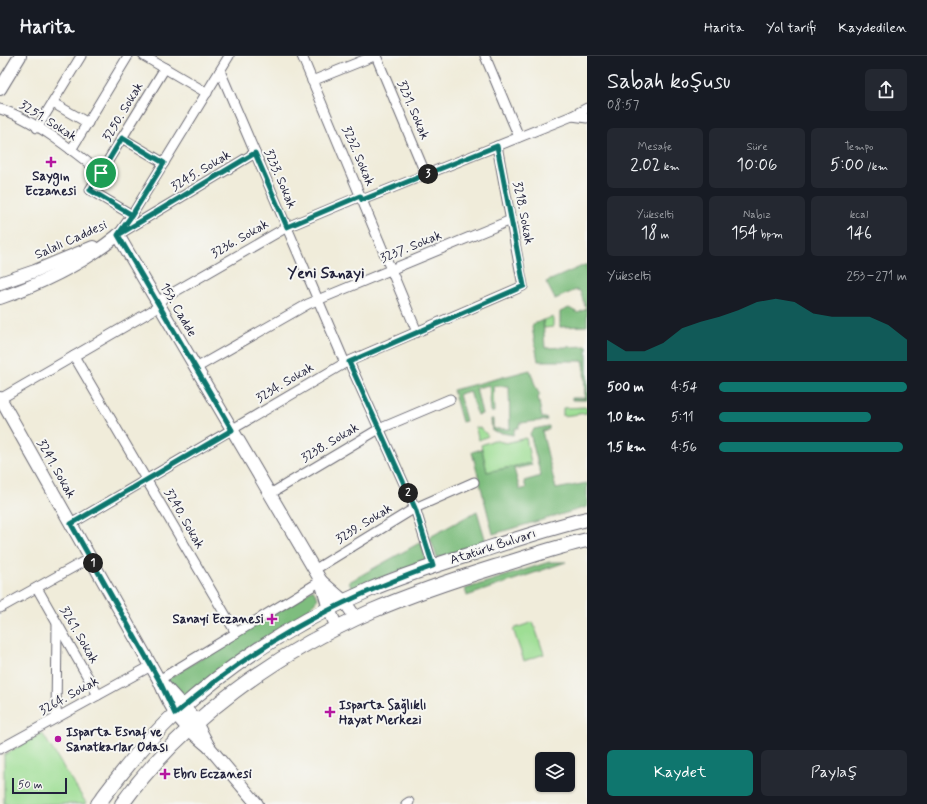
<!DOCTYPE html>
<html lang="tr">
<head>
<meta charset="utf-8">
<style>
  :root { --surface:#171b24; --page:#242831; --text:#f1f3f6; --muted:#9ea1a6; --line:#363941; --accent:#0f766e }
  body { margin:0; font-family:Mynerve,sans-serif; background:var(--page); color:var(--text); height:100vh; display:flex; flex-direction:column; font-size:15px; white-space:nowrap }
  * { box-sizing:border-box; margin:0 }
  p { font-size:13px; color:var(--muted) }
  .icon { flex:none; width:22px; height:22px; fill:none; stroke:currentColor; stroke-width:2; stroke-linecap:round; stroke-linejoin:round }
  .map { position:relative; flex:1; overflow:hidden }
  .details { display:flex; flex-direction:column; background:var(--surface); width:340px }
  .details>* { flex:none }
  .controls { position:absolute; left:535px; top:696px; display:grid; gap:8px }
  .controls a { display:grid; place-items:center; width:40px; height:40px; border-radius:6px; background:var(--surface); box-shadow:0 1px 3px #0004; font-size:20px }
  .scale { position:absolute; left:12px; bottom:10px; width:55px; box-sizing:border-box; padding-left:4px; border:2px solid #22223b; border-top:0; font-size:11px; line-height:14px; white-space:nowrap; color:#22223b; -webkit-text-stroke:3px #f6f6f2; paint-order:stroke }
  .pin { position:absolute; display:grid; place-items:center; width:34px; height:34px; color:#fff; margin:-17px; border:2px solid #fff; border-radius:50%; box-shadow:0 1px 4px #0007 }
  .km { position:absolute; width:20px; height:20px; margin:-10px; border-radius:50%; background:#222; color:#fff; font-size:11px; line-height:20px; text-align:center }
  .round { display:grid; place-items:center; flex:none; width:42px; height:42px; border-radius:6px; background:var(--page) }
  .summary { display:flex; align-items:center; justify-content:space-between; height:68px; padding:0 20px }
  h1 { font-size:22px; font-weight:600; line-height:30px }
  .metrics { display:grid; grid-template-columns:repeat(3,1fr); gap:6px; height:68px; padding:4px 20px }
  .metrics div { display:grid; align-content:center; border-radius:6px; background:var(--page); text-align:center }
  .metrics b { font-size:17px; font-weight:600 }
  .metrics small { font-size:11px; font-weight:400 }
  .metrics p { font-size:11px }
  .chart { height:112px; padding:8px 20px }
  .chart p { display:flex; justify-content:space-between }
  .chart svg { width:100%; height:72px; margin-top:4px; fill:var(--accent); opacity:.7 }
  .action { display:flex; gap:8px; margin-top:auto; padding:8px 20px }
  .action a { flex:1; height:46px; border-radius:6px; background:var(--accent); color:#fff; font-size:16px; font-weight:600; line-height:46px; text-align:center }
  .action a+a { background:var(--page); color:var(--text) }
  ul { padding:0 20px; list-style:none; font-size:13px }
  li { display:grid; grid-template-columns:64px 48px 1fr; align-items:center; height:30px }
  li i { height:10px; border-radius:5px; background:var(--accent) }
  header { display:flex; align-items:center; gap:24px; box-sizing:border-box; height:56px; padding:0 20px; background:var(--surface); border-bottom:1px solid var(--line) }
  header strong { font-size:19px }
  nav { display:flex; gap:22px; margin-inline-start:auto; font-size:14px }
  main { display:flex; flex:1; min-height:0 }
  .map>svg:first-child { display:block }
  .green { fill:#9ede94; stroke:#608068 }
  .forest { fill:#7ebd7e; stroke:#50705c }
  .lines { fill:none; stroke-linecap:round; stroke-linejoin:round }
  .street-casing { stroke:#6a6973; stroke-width:11 }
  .secondary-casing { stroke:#6a6973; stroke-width:14 }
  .primary-casing { stroke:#6a6973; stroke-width:16 }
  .street { stroke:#fff; stroke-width:9 }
  .secondary { stroke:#fff; stroke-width:12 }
  .primary { stroke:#fff; stroke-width:14 }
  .route-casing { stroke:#fff; stroke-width:8 }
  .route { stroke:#0f766e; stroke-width:5 }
  .poi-dot { fill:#b5179e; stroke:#f6f6f2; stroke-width:1.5 }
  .labels { text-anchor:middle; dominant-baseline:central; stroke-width:4; stroke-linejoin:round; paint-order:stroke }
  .street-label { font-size:13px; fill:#22223b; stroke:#f6f6f2 }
  .poi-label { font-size:13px; font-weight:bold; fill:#22223b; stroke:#f6f6f2; text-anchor:start }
  .quarter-label { font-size:15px; font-weight:bold; fill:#22223b; stroke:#f6f6f2 }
</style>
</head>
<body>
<header>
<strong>Harita</strong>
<nav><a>Harita</a><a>Yol tarifi</a><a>Kaydedilen</a></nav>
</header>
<main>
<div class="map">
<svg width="587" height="748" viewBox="0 0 587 748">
  <rect width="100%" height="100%" fill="#f6f6f2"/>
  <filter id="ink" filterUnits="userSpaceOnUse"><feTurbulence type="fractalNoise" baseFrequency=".025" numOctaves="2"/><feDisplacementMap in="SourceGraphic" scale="8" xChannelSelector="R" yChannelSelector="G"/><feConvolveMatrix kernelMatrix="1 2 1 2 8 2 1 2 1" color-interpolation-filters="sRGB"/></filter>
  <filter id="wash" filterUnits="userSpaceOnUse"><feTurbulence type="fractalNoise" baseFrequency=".012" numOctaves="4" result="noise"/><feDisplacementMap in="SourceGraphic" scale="16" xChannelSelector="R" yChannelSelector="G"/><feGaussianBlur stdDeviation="0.9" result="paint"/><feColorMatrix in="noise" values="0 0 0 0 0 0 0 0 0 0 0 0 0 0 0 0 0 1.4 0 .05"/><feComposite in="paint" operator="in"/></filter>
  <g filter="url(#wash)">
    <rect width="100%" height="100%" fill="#f0ecda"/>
    <g class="green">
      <path d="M553,261v10l-9,1 -1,-8z"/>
      <path d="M587,351v6l-24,3v-8z"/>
      <path d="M475,371l6,1 7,8 -9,4z"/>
      <path d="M526,382l5,25 -44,9 -6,-27 13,-5 12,3z"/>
      <path d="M533,566l11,32 -20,7 -11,-32z"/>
      <path d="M42,677l44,70 -1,1h-81v-49z"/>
    </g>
    <g class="forest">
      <path d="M587,208v62l-27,1v-15l9,-4 9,5 8,-4 -6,-18 -4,-1 -21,9 -9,-17z"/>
      <path d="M543,264l2,28 42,-2v54h-15v-2h13l-1,-37h-46l-6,-34 2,-3z"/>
      <path d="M530,314l6,18 4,7 -2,2 4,21h4l1,2 -27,3 -2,5h-3l-2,7 -21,-4 -1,-12h2v10h17l-1,-43h-16l1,26h-3l-2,-27 -13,3 6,26 -5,1 -7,-24 -11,3 7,27 -4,1 -9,-32z"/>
      <path d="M549,370v3l-7,2 14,58 31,-6v24l-94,27 -21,-82 10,-3 5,23 44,-9 1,2 -18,4 6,21 6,-2 -2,-7 17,-5 -11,-43 4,-4z"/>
      <path d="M477,455l9,31 -49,16 -7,-21z"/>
      <path d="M421,486l5,19 -73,28 -4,-7z"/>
      <path d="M549,506h17l-99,34 -2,-7z"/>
      <path d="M313,533l5,9 -11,14 -117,83 -9,1 -13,-17z"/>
    </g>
  </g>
  <g filter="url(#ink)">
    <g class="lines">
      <g class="street-casing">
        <g id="street">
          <path d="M144,0l63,37"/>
          <path d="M302,0l115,276"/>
          <path d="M376,0l50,119"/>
          <path d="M485,0l34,81"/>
          <path d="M220,15l125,292"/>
          <path d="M312,25l62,-25"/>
          <path d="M53,47l35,20"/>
          <path d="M587,52l-15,8 15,2"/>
          <path d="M0,53c32,9 75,43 101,64"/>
          <path d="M37,72l44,-72"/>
          <path d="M122,82l42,25"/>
          <path d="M71,94l57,-94"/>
          <path d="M362,144l210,-84"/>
          <path d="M132,159l-42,-25 75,-122"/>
          <path d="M121,177l134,-80"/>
          <path d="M118,179l14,-20 97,-159"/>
          <path d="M157,246l130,-75 74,-31"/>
          <path d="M74,300l162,277"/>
          <path d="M349,306l66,146 18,58"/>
          <path d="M196,312l112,-64 203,-84"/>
          <path d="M0,343l160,-93"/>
          <path d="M270,438l109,-65 71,-30"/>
          <path d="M71,468l274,-161 178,-77 -26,-140"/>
          <path d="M314,514l101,-62 59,-26"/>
          <path d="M37,532l61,107"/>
          <path d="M0,552l90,-50"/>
          <path d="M159,624l162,-99"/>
          <path d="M56,662l1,-93"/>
          <path d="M0,693l151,-83"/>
          <path d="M406,748l3,-2"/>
        </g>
      </g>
      <g class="secondary-casing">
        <g id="secondary">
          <path d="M0,33l20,-33"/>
          <path d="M118,179l203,346"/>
          <path d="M0,227l35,-12 58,-24"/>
          <path d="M0,242c43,-15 83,-34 118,-63"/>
          <path d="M0,342l159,282"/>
          <path d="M337,572l-8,-19 -8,-28 23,20 12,17"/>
          <path d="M159,624l34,37 16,30c-29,-24 -36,-33 -50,-67z"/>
          <path d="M209,691l48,57"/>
        </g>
      </g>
      <g class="primary-casing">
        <g id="primary">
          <path d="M98,748c23,-31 48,-63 76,-89 57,-52 125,-95 195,-125 34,-15 70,-26 105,-37 37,-12 75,-25 113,-34"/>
          <path d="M122,748c61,-85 155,-151 250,-193 40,-17 81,-31 123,-44 30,-9 61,-20 92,-27"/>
        </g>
      </g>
      <use href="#street" class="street"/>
      <use href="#secondary" class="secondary"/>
      <use href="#primary" class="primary"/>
    </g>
  </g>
  <g class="lines" filter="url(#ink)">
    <g class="route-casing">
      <path id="route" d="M101,117l-11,17 42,25 -14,20 114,195 -161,94 88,156 16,34c80,-69 159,-113 258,-148l-18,-58 -66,-146 175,-76 -27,-140 -135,54 -2,-4 -73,31 -32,-74 -137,82 14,-20 32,-52 -42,-25 -21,35"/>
    </g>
    <use href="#route" class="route"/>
  </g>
  <g class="poi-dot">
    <path d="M49 100h4v4h4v4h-4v4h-4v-4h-4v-4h4z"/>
    <path d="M270 557h4v4h4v4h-4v4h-4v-4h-4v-4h4z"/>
    <path d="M328 650h4v4h4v4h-4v4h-4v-4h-4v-4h4z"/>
    <circle cx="58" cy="683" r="4"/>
    <path d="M163 712h4v4h4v4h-4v4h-4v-4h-4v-4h4z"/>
  </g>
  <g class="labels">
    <g class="street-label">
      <text transform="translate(413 54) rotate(67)">3231. Sokak</text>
      <text transform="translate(123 56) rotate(-59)">3250. Sokak</text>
      <text transform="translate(48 65) rotate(32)">3251. Sokak</text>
      <text transform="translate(358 100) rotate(67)">3232. Sokak</text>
      <text transform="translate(201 115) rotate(-31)">3245. Sokak</text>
      <text transform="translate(280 123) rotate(67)">3233. Sokak</text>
      <text transform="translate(523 157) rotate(79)">3218. Sokak</text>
      <text transform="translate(240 183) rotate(-30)">3236. Sokak</text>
      <text transform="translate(71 184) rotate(-24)">Salalı Caddesi</text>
      <text transform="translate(411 191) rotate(-22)">3237. Sokak</text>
      <text transform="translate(178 254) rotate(60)">153. Cadde</text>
      <text transform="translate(285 327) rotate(-31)">3234. Sokak</text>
      <text transform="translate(330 387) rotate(-31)">3238. Sokak</text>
      <text transform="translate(56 413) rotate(61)">3241. Sokak</text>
      <text transform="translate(184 463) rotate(60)">3240. Sokak</text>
      <text transform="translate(364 468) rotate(-32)">3239. Sokak</text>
      <text transform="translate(493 491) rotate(-18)">Atatürk Bulvarı</text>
      <text transform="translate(79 579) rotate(60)">3261. Sokak</text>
      <text transform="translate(69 640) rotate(-29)">3264. Sokak</text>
    </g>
    <g class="poi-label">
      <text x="51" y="120" text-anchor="middle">Saygın<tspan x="51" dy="15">Eczanesi</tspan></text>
      <text x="264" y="563" text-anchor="end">Sanayi Eczanesi</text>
      <text x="339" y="649">Isparta Sağlıklı<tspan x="339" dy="15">Hayat Merkezi</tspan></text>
      <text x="66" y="676">Isparta Esnaf ve<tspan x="66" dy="15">Sanatkarlar Odası</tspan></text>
      <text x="173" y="718">Ebru Eczanesi</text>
    </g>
    <g class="quarter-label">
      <text x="326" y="218">Yeni Sanayi</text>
    </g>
  </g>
</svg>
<div class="controls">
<a><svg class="icon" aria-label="layers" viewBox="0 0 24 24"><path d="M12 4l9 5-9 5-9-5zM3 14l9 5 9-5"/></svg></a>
</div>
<div class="scale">50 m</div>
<div class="pin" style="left:101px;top:117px;background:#1e9e55"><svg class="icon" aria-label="arrive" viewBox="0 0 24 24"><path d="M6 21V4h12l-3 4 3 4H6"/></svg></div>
<b class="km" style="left:93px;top:507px">1</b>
<b class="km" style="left:408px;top:437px">2</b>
<b class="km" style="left:428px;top:118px">3</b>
</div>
<section class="details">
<div class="summary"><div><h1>Sabah koşusu</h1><p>08:57</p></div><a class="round"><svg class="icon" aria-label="share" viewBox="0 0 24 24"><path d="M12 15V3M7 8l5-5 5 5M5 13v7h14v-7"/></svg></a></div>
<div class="metrics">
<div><p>Mesafe</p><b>2.02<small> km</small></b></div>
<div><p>Süre</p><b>10:06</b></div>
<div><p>Tempo</p><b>5:00<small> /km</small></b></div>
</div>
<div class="metrics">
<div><p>Yükselti</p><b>18<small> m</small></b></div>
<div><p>Nabız</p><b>154<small> bpm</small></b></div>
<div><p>kcal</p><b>146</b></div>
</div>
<div class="chart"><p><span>Yükselti</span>253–271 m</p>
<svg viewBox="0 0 160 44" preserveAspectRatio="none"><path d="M0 44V31L10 38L20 38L30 33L40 24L50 20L60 17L70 13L80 8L90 6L100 8L110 15L120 17L130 17L140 17L150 22L160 31V44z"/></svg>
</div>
<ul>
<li><b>500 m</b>4:54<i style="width:100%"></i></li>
<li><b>1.0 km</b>5:11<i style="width:81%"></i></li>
<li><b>1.5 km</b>4:56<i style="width:98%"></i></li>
</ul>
<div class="action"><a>Kaydet</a><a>Paylaş</a></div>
</section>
</main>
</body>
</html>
